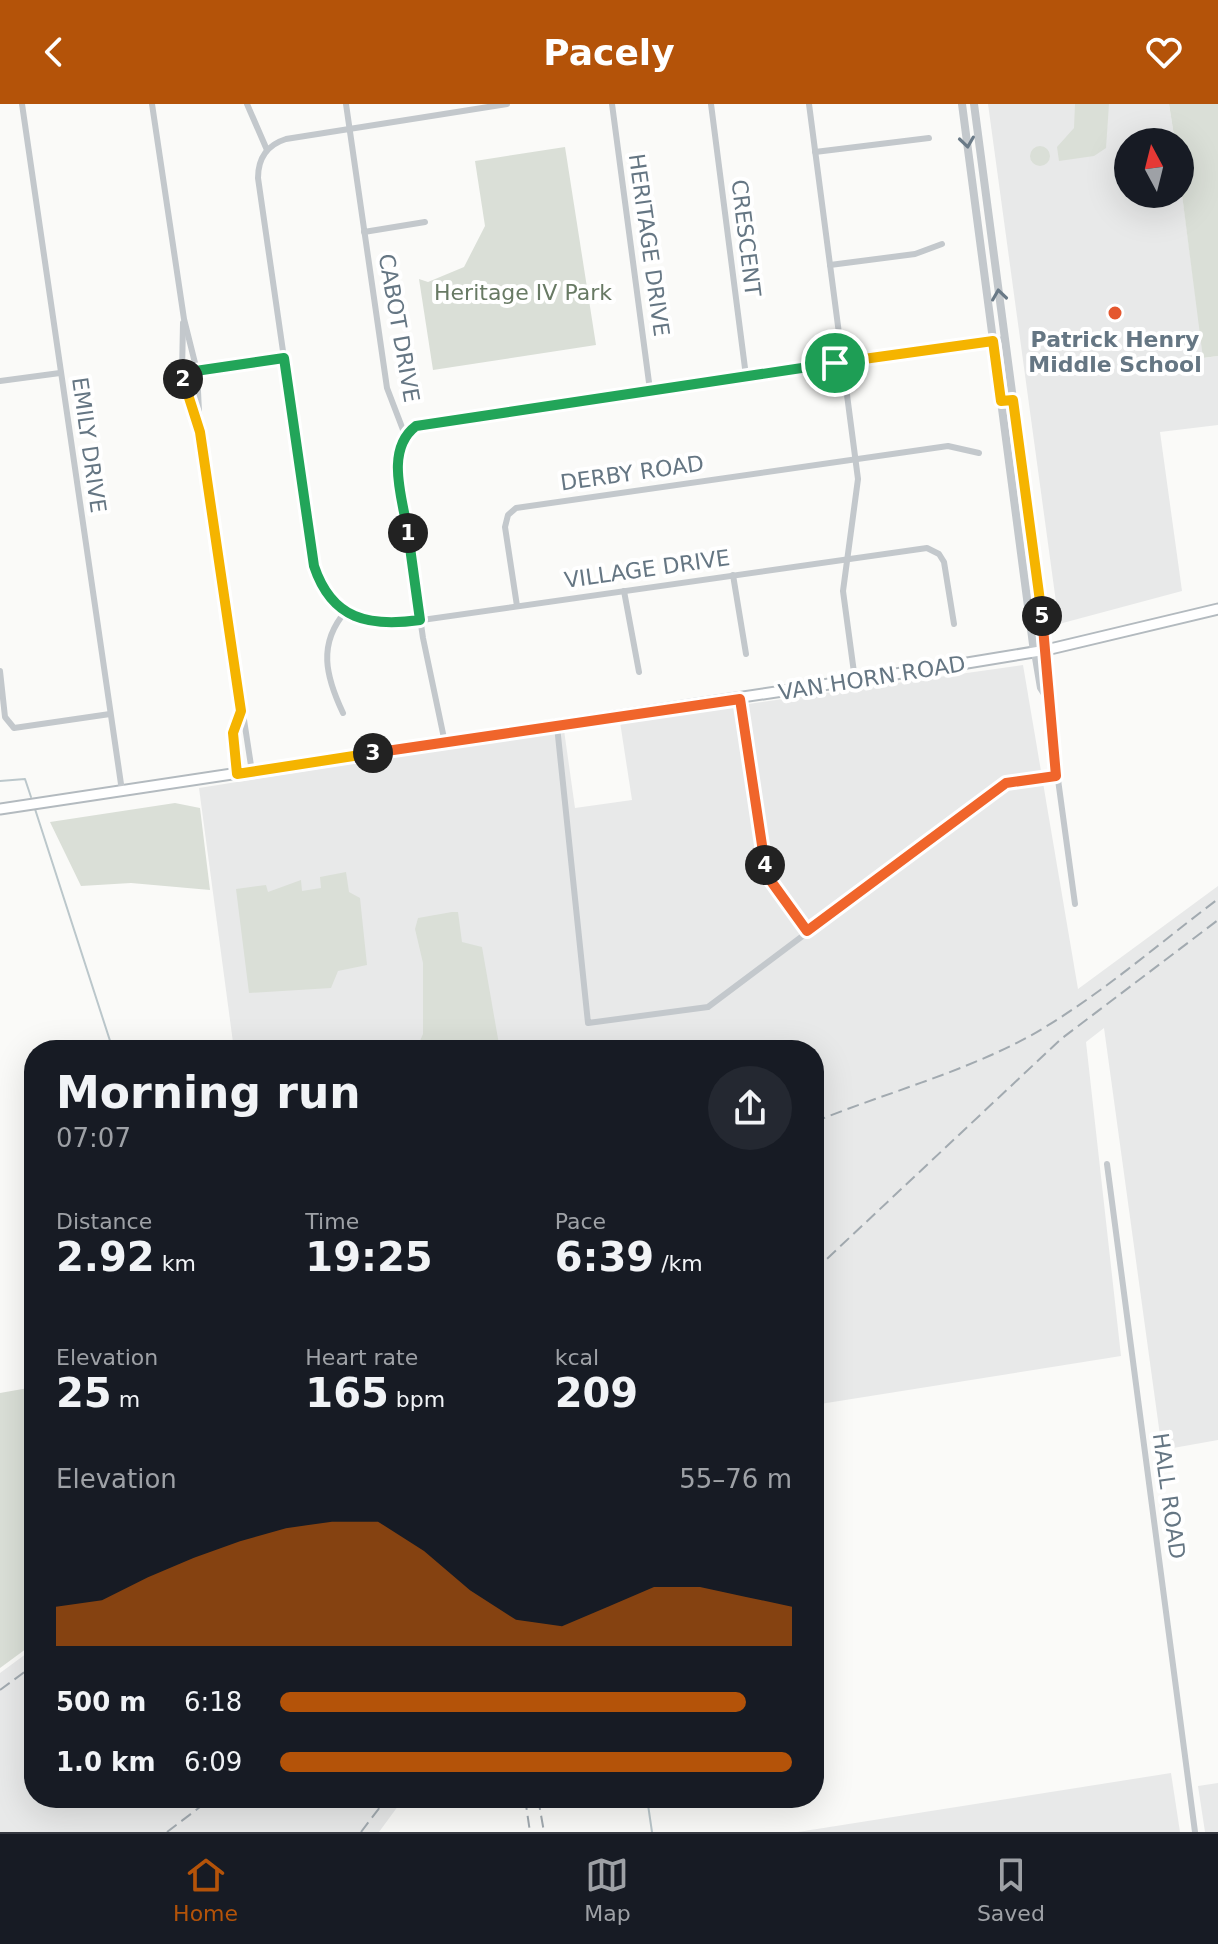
<!DOCTYPE html>
<html lang="en">
<head>
<meta charset="utf-8">
<style>
  :root { --surface:#171b24; --page:#242831; --text:#f1f3f6; --muted:#9ea1a6; --line:#363941; --accent:#b45309 }
  body { margin:0; font-family:"DejaVu Sans",sans-serif; background:var(--page); color:var(--text); height:100vh; display:flex; flex-direction:column; font-size:30px; white-space:nowrap }
  * { box-sizing:border-box; margin:0 }
  p { font-size:26px; color:var(--muted) }
  .icon { flex:none; width:44px; height:44px; fill:none; stroke:currentColor; stroke-width:2; stroke-linecap:round; stroke-linejoin:round }
  .map { position:relative; flex:1; overflow:hidden }
  .side { position:absolute; left:24px; top:936px; width:800px; height:768px; display:flex; flex-direction:column; background:var(--surface); border-radius:32px; box-shadow:0 8px 32px #0002 }
  .side>* { flex:none }
  .needle { width:52px; rotate:353deg }
  .fabs { position:absolute; left:1114px; top:24px; display:grid; gap:16px }
  .fabs a { display:grid; place-items:center; width:80px; height:80px; border-radius:50%; background:var(--surface); box-shadow:0 8px 32px #0002; font-size:40px }
  .pin { position:absolute; display:grid; place-items:center; width:68px; height:68px; color:#fff; margin:-34px; border:4px solid #fff; border-radius:50%; box-shadow:0 2px 8px #0007 }
  .km { position:absolute; width:40px; height:40px; margin:-20px; border-radius:50%; background:#222; color:#fff; font-size:22px; line-height:40px; text-align:center }
  .round { display:grid; place-items:center; flex:none; width:84px; height:84px; border-radius:42px; background:var(--page) }
  .head { display:flex; align-items:center; justify-content:space-between; height:136px; padding:0 32px }
  h1 { font-size:44px; font-weight:800; line-height:60px }
  .stats { display:grid; grid-template-columns:repeat(3,1fr); gap:12px; height:136px; padding:8px 32px }
  .stats div { display:grid; align-content:center }
  .stats b { font-size:40px; font-weight:800 }
  .stats small { font-size:22px; font-weight:400 }
  .stats p { font-size:22px }
  .chart { height:224px; padding:16px 32px }
  .chart p { display:flex; justify-content:space-between }
  .chart svg { width:100%; height:144px; margin-top:8px; fill:var(--accent); opacity:.7 }
  ul { padding:0 32px; list-style:none; font-size:26px }
  li { display:grid; grid-template-columns:128px 96px 1fr; align-items:center; height:60px }
  li i { height:20px; border-radius:10px; background:var(--accent) }
  header { display:flex; justify-content:space-between; align-items:center; height:104px; padding:0 32px; background:var(--accent); color:#fff; font-size:36px; font-weight:800 }
  .tab-bar { display:flex; justify-content:space-around; align-items:center; height:112px; border-top:2px solid var(--line); background:var(--surface); font-size:22px; color:var(--muted) }
  .tab-bar a { display:grid; justify-items:center; gap:4px }
  .tab-bar .current { color:var(--accent) }
  .map>svg:first-child { display:block }
  .built { fill:#e8e9e9 }
  .green { fill:#dadfd7 }
  .lines { fill:none; stroke-linecap:round; stroke-linejoin:round }
  .stream { stroke:#bbc7cb; stroke-width:2 }
  .secondary-casing { stroke:#b3babf; stroke-width:13 }
  .minor { stroke:#c3c8cc; stroke-width:6 }
  .tertiary { stroke:#c3c8cc; stroke-width:8 }
  .secondary { stroke:#fff; stroke-width:9 }
  .rail { stroke:#a2aab0; stroke-width:2; stroke-dasharray:12 6; stroke-linecap:butt }
  .oneway { stroke:#6a7a87 }
  .split-1-casing { stroke:#fff; stroke-width:16 }
  .split-2-casing { stroke:#fff; stroke-width:16 }
  .split-3-casing { stroke:#fff; stroke-width:16 }
  .split-4-casing { stroke:#fff; stroke-width:16 }
  .split-5-casing { stroke:#fff; stroke-width:16 }
  .split-6-casing { stroke:#fff; stroke-width:16 }
  .split-1 { stroke:#22a559; stroke-width:10 }
  .split-2 { stroke:#22a559; stroke-width:10 }
  .split-3 { stroke:#f5b400; stroke-width:10 }
  .split-4 { stroke:#f0652b; stroke-width:10 }
  .split-5 { stroke:#f0652b; stroke-width:10 }
  .split-6 { stroke:#f5b400; stroke-width:10 }
  .poi-dot { fill:#e4572e; stroke:#fff; stroke-width:3 }
  .labels { text-anchor:middle; dominant-baseline:central; stroke-width:8; stroke-linejoin:round; paint-order:stroke }
  .street-label { font-size:22px; fill:#657683; stroke:#fff }
  .park-label { font-size:22px; fill:#687a64; stroke:#fff }
  .poi-label { font-size:22px; font-weight:bold; fill:#657683; stroke:#fff }
</style>
</head>
<body>
<header><svg class="icon" aria-label="back" viewBox="0 0 24 24"><path d="M15 5l-7 7 7 7"/></svg>Pacely<svg class="icon" aria-label="heart" viewBox="0 0 24 24"><path d="M12 20l-8-8c-3-5 5-10 8-4 3-6 11-1 8 4z"/></svg></header>
<div class="map">
<svg width="1218" height="1728" viewBox="0 0 1218 1728">
  <rect width="100%" height="100%" fill="#fafaf8"/>
  <g class="built">
    <path d="M988,0h181l6,38h-47v52h52v-15l24,179 14,-2v69l-58,7 22,159 -123,33z"/>
    <path d="M1023,561l55,324 140,-103v554l-56,10 -58,-422 -18,14 35,314 -307,49v-355h-580l-35,-262 365,-58 11,78 57,-8 -12,-78z"/>
    <path d="M34,1544v150h370l-25,34h-379v-159z"/>
    <path d="M1171,1669l9,59h-382z"/>
    <path d="M1218,1679v49h-13l-7,-46z"/>
  </g>
  <g class="green">
    <path d="M1075,0h34l-3,44 -12,8 -35,5 -2,-14 17,-19z"/>
    <path d="M1169,0h49v252l-15,2 -23,-179v-37h-5z"/>
    <circle cx="1040" cy="52" r="10"/>
    <path d="M565,43l31,198 -163,25 -14,-91 9,3 36,-15 21,-41 -10,-65z"/>
    <path d="M175,699l25,5 10,82 -79,-7 -50,3 -31,-64z"/>
    <path d="M346,768l3,20 11,6 7,67 -29,6 -7,17 -82,5 -13,-104 30,-4 2,7 33,-12 1,11 19,-3 -1,-11z"/>
    <path d="M452,808h6l4,30 20,5 18,103h-84l7,-16v-71l-8,-34 3,-11z"/>
    <path d="M34,1283v256l-34,25v-275z"/>
  </g>
  <g class="lines">
    <g class="stream">
      <path d="M0,677l25,-2 6,18"/>
      <path d="M35,705l78,241"/>
      <path d="M647,1694l5,34"/>
    </g>
    <g class="secondary-casing">
      <path id="secondary" d="M0,705l955,-144 91,-15 172,-41"/>
    </g>
    <g class="minor">
      <path d="M22,0l100,687"/>
      <path d="M152,0l32,215 13,52 3,61 52,340"/>
      <path d="M247,0l20,46"/>
      <path d="M346,0l41,284 18,47"/>
      <path d="M507,0l-221,35c-19,6 -28,19 -28,39l56,388c12,36 41,58 80,58l533,-76 12,6 5,8 10,62"/>
      <path d="M612,0l38,286"/>
      <path d="M711,0l35,272"/>
      <path d="M809,0l49,375 -15,112 12,89"/>
      <path d="M815,48l114,-14"/>
      <path d="M364,128l61,-10"/>
      <path d="M830,161l85,-11 27,-10"/>
      <path d="M183,219l-1,50 17,56"/>
      <path d="M182,269l102,-15"/>
      <path d="M0,277l60,-8"/>
      <path d="M733,471l13,79"/>
      <path d="M624,487l15,81"/>
      <path d="M517,502l-12,-79 3,-12 8,-7 432,-62 31,7"/>
      <path d="M1046,546l4,35 -3,14 28,205"/>
      <path d="M1034,548l6,36 7,11"/>
      <path d="M0,567l5,46 9,11 96,-14"/>
      <path d="M740,595l26,170 41,62"/>
      <path d="M343,609c-17,-36 -26,-69 3,-102"/>
      <path d="M557,622l31,297 120,-16 298,-224 50,-7"/>
      <path d="M445,639l-22,-105 -26,-177 5,-21 14,-14 589,-87"/>
      <path d="M237,670l-4,-41 8,-22"/>
      <path d="M1107,1060l88,668"/>
    </g>
    <g class="tertiary">
      <path d="M962,0l72,548"/>
      <path d="M974,0l72,546"/>
    </g>
    <use href="#secondary" class="secondary"/>
    <g class="rail">
      <path d="M814,1018c71,-29 148,-49 216,-86 67,-38 127,-91 188,-137"/>
      <path d="M814,1167l247,-232 157,-119"/>
      <path d="M0,1586l34,-25"/>
      <path d="M525,1694l5,34"/>
      <path d="M538,1694l6,34"/>
      <path d="M167,1728l45,-34"/>
      <path d="M361,1728l26,-34"/>
    </g>
  </g>
  <defs><path id="oneway-chevron" d="M-2-3.5L2.5 0L-2 3.5" fill="none" stroke-width="1.6" stroke-linecap="round" stroke-linejoin="round" transform="scale(2)"/></defs>
  <g class="oneway">
    <use href="#oneway-chevron" transform="translate(967 38) rotate(82)"/>
    <use href="#oneway-chevron" transform="translate(999 191) rotate(-98)"/>
  </g>
  <g class="lines">
    <g class="split-1-casing">
      <path id="split-1" d="M408,429c-5,-33 -24,-83 8,-107l419,-63"/>
    </g>
    <g class="split-2-casing">
      <path id="split-2" d="M183,275l-1,-6 102,-15 30,208c18,54 55,61 106,54l-12,-87"/>
    </g>
    <g class="split-3-casing">
      <path id="split-3" d="M183,275l17,53 41,279 -8,22 4,41 136,-21"/>
    </g>
    <g class="split-4-casing">
      <path id="split-4" d="M373,649l367,-54 25,166"/>
    </g>
    <g class="split-5-casing">
      <path id="split-5" d="M765,761l3,12 39,54 199,-148 50,-7 -14,-160"/>
    </g>
    <g class="split-6-casing">
      <path id="split-6" d="M835,259l158,-22 8,60 12,-1 29,216"/>
    </g>
    <use href="#split-1" class="split-1"/>
    <use href="#split-2" class="split-2"/>
    <use href="#split-3" class="split-3"/>
    <use href="#split-4" class="split-4"/>
    <use href="#split-5" class="split-5"/>
    <use href="#split-6" class="split-6"/>
  </g>
  <circle class="poi-dot" cx="1115" cy="209" r="8"/>
  <g class="labels">
    <g class="street-label">
      <text transform="translate(746 134) rotate(83)">CRESCENT</text>
      <text transform="translate(649 141) rotate(82)">HERITAGE DRIVE</text>
      <text transform="translate(399 224) rotate(80)">CABOT DRIVE</text>
      <text transform="translate(89 341) rotate(82)">EMILY DRIVE</text>
      <text transform="translate(632 369) rotate(-8)">DERBY ROAD</text>
      <text transform="translate(647 465) rotate(-8)">VILLAGE DRIVE</text>
      <text transform="translate(872 574) rotate(-9)">VAN HORN ROAD</text>
      <text transform="translate(1169 1392) rotate(82)">HALL ROAD</text>
    </g>
    <g class="park-label">
      <text x="523" y="188">Heritage IV Park</text>
    </g>
    <g class="poi-label">
      <text x="1115" y="235">Patrick Henry<tspan x="1115" dy="25">Middle School</tspan></text>
    </g>
  </g>
</svg>
<div class="fabs">
<a><svg class="needle" viewBox="-14 -14 28 28"><path d="M0-13l5 13h-10z" fill="#e53935"/><path d="M0 13l5-13h-10z" fill="#9ea1a6"/></svg></a>
</div>
<div class="pin" style="left:835px;top:259px;background:#1e9e55"><svg class="icon" aria-label="arrive" viewBox="0 0 24 24"><path d="M6 21V4h12l-3 4 3 4H6"/></svg></div>
<b class="km" style="left:408px;top:429px">1</b>
<b class="km" style="left:183px;top:275px">2</b>
<b class="km" style="left:373px;top:649px">3</b>
<b class="km" style="left:765px;top:761px">4</b>
<b class="km" style="left:1042px;top:512px">5</b>
<section class="side">
<div class="head"><div><h1>Morning run</h1><p>07:07</p></div><a class="round"><svg class="icon" aria-label="share" viewBox="0 0 24 24"><path d="M12 15V3M7 8l5-5 5 5M5 13v7h14v-7"/></svg></a></div>
<div class="stats">
<div><p>Distance</p><b>2.92<small> km</small></b></div>
<div><p>Time</p><b>19:25</b></div>
<div><p>Pace</p><b>6:39<small> /km</small></b></div>
</div>
<div class="stats">
<div><p>Elevation</p><b>25<small> m</small></b></div>
<div><p>Heart rate</p><b>165<small> bpm</small></b></div>
<div><p>kcal</p><b>209</b></div>
</div>
<div class="chart"><p><span>Elevation</span>55–76 m</p>
<svg viewBox="0 0 160 44" preserveAspectRatio="none"><path d="M0 44V32L10 30L20 23L30 17L40 12L50 8L60 6L70 6L80 15L90 27L100 36L110 38L120 32L130 26L140 26L150 29L160 32V44z"/></svg>
</div>
<ul>
<li><b>500 m</b>6:18<i style="width:91%"></i></li>
<li><b>1.0 km</b>6:09<i style="width:100%"></i></li>
</ul>
</section>
</div>
<nav class="tab-bar">
<a class="current"><svg class="icon" aria-label="home" viewBox="0 0 24 24"><path d="M3 11l9-7 9 7M6 9v11h12V9"/></svg>Home</a>
<a><svg class="icon" aria-label="map" viewBox="0 0 24 24"><path d="M3 6l6-2 6 2 6-2v14l-6 2-6-2-6 2zM9 4v14M15 6v14"/></svg>Map</a>
<a><svg class="icon" aria-label="saved" viewBox="0 0 24 24"><path d="M7 4h10v16l-5-4-5 4z"/></svg>Saved</a>
</nav>
</body>
</html>
